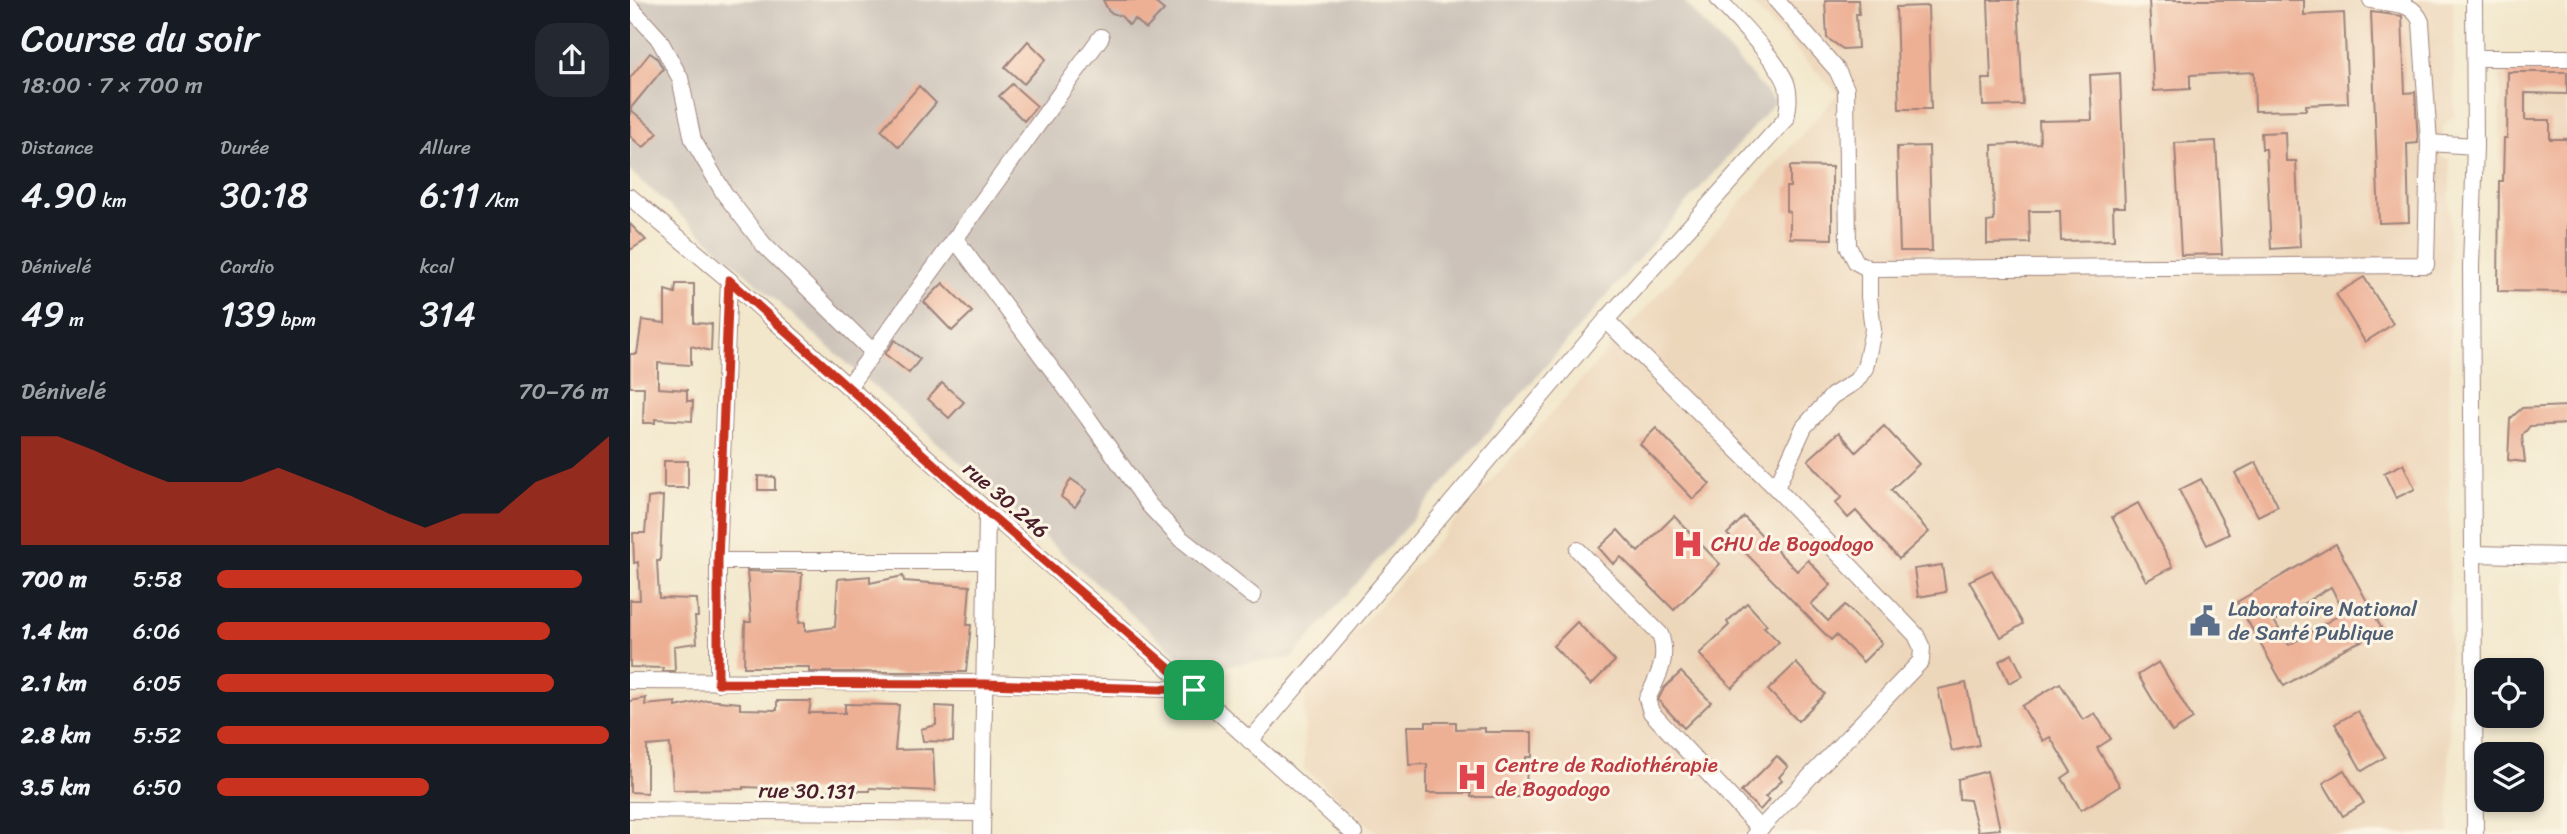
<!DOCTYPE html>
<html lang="fr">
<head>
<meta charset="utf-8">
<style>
  :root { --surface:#171b24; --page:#242831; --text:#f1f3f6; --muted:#9ea1a6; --accent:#c8321e }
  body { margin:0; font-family:Sriracha,sans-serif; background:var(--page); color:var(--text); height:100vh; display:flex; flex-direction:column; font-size:26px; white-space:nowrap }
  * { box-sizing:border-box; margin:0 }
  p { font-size:23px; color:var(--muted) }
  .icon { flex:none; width:38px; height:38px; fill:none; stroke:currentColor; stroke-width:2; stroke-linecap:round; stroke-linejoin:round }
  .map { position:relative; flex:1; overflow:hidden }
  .sheet { display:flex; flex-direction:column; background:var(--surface); width:630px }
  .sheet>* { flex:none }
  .fabs { position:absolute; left:1844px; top:658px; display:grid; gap:14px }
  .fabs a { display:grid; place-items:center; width:70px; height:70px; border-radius:14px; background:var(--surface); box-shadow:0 4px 10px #0003; font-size:35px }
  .pin { position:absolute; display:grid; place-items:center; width:60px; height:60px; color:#fff; margin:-30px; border-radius:14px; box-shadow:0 4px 10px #0006 }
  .round { display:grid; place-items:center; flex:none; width:74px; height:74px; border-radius:21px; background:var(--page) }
  .headline { display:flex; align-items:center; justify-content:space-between; height:119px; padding:0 21px }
  h1 { font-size:38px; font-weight:600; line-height:52px }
  .figures { display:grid; grid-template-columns:repeat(3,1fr); gap:10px; height:119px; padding:7px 21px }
  .figures div { display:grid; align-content:center }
  .figures b { font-size:35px; font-weight:600 }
  .figures small { font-size:19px; font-weight:400 }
  .figures p { font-size:19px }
  .chart { height:196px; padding:14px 21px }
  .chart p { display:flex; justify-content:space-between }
  .chart svg { width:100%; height:126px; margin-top:7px; fill:var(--accent); opacity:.7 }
  ul { padding:0 21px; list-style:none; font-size:23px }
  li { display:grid; grid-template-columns:112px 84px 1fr; align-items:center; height:52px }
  li i { height:18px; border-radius:9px; background:var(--accent) }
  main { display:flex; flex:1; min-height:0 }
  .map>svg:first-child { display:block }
  .built { fill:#edd7bb }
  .industrial { fill:#ccc2b9 }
  .building { fill:#edb095; fill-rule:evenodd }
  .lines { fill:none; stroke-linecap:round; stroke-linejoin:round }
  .minor-casing { stroke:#9e837b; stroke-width:18 }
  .minor { stroke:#fff; stroke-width:16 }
  .route-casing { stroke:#fff; stroke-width:14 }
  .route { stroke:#c8321e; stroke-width:9 }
  .labels { text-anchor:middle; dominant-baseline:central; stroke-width:6; stroke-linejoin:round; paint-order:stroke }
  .street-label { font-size:21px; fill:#4a1f2b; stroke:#fcf5e5 }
  .health-label { font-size:21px; fill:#be3a42; stroke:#fcf5e5; text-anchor:start }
  .service-label { font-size:21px; fill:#4e5e75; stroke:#fcf5e5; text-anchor:start }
</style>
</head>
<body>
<main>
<section class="sheet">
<div class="headline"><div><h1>Course du soir</h1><p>18:00 · 7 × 700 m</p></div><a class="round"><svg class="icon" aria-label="share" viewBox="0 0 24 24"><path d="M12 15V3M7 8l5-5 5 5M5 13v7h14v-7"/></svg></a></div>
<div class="figures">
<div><p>Distance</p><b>4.90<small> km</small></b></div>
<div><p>Durée</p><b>30:18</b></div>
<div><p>Allure</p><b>6:11<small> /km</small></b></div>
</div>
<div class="figures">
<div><p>Dénivelé</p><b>49<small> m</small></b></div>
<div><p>Cardio</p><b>139<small> bpm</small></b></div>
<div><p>kcal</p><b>314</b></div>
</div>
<div class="chart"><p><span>Dénivelé</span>70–76 m</p>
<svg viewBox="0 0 160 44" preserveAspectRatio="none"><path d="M0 44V6L10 6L20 11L30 17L40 22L50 22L60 22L70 17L80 22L90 27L100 33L110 38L120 33L130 33L140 22L150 17L160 6V44z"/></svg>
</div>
<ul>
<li><b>700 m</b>5:58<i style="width:93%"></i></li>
<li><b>1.4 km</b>6:06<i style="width:85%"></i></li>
<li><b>2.1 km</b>6:05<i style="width:86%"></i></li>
<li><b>2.8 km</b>5:52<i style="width:100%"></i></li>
<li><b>3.5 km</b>6:50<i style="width:54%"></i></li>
</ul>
</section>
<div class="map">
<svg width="1937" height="834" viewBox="0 0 1937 834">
  <rect width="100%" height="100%" fill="#fcf5e5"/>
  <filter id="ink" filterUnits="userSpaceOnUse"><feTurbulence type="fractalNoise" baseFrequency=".0143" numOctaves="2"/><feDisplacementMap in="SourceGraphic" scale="14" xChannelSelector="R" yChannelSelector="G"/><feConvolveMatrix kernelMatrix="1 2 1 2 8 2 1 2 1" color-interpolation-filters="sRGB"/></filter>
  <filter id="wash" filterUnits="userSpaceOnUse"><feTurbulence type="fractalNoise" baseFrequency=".00686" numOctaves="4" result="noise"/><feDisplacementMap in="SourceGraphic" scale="28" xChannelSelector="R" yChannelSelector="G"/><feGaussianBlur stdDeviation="1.57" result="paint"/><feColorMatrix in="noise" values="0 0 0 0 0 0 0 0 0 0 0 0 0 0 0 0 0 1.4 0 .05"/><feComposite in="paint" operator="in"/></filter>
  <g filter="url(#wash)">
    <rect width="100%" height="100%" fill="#f2e7cb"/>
    <g class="built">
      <path d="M1118,0h705l2,115 -12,12 -2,30 9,3 -1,674h-1070l-75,-66 1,-80 533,-594z"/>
      <path d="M1878,68l59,1v112l-67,-1v-106z"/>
    </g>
    <path class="industrial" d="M0,0h1053l92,102 -483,556 -99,11 -563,-498z"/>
    <g id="blocks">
      <g class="building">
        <path d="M473,0h49l12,10 -18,19 -11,-10 -6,6 -8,-9 -12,-4z"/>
        <path d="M1195,0h33l1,14h-3l2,34 -15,1 -16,-11z"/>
        <path d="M1358,0h30l5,105 -40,1 -1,-27h9z"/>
        <path d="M1519,0h155v15l40,-2 4,90 -42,2v5l-51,1 -1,-39 -64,3v14l-36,2z"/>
        <path d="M1298,6l3,103h-32l-3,-102z"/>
        <path d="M1741,12l31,4 3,77 10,-1 3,51 -11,1 2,78 -30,1z"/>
        <path d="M398,41l18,18 -22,25 -19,-17z"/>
        <path d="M20,53l7,5 6,11 -33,40 28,24 -15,15 -13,-12v-58z"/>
        <path d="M1878,72h59v22l-42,-1v27h25v19h17v153l-69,-1 1,-110h4l1,-43h3z"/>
        <path d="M1490,73l5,134h-12l1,33 -53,1 -1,-30h-31l1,32 -43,1v-22l7,-1 -2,-76 48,-2 -1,-22 53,-1 -2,-45z"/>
        <path d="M382,84l25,22 -13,15 -25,-25z"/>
        <path d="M289,86l17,17 -37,44 -18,-17z"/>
        <path d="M1655,132l1,29h10l4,86 -29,2 -5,-100h-4l-1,-16z"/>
        <path d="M1586,141l6,113 -41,1 -6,-112z"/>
        <path d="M1299,146l3,105h-32l-3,-104z"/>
        <path d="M1160,166l42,1v72l-42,-1v-26l-4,-1v-24h4z"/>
        <path d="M0,224l16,16 -16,10z"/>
        <path d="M1734,277l29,47 -28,18 -29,-48z"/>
        <path d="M313,283l29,29 -20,19 -28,-29z"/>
        <path d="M46,284h18v39l18,1 -1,27 -20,-5v19l-33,-2v25l29,2v11h6l-1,20 -37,-2v4h-12l1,-36h-14v-33h7l5,-34 23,3v-33l10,3z"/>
        <path d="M265,340l25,19 -11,14 -24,-19z"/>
        <path d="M312,383l22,19 -15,16 -21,-19z"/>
        <path d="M1937,406v18l-37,2 -8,10 3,26 -17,-2 2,-41 12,-11z"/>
        <path d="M1254,426l35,38 -28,26 38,42 -30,27 -43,-48 -8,7 -13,-15 7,-6 -34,-37 31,-28 17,20z"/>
        <path d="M1026,428l54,56 -17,15 -53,-55z"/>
        <rect x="34" y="461" width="24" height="27"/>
        <path d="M1626,462l22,44 -20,10 -23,-43z"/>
        <path d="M1773,464l12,25 -19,9 -12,-25z"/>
        <path d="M128,476l17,1v13h-17z"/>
        <path d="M441,479l16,11 -12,17 -14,-10z"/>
        <path d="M1571,479l28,55 -22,11 -28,-55z"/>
        <path d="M33,496l-3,65h-3l2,37 38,1 1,18h-3l2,26 -23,3 1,25h-12v-3l-33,-1v-67h10l-2,-38 -4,1 -1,-30h12l3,-35z"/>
        <path d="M1508,503l35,64 -27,14 -34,-64z"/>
        <path d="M1044,516l46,48 -46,46 -53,-53 -8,7 -14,-16 19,-18 20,22z"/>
        <path d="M1114,517l53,54 11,-11 23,25 -20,19 17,17 17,-16 37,38 -19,19 -27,-27 -5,5 -104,-106z"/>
        <path d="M1706,544l47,87 -39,18 -60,37 -47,-84zM1701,587l13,25 -55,33 -15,-24z"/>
        <path d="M1312,565l4,27 -28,5 -4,-28z"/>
        <path d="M1362,570l31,54 -22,13 -32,-56z"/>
        <path d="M117,571l55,2 -3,50 6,-1v9l30,-4 3,-48 32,-3v7l33,-7 1,5 66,5 -3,39h4l-5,47h-157v-5h-65l1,-45h6z"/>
        <path d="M1117,603l20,22 -3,2 15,15 -47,46 -33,-34 30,-29 -2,-3z"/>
        <path d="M947,622l38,39 -24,24 -38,-39z"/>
        <path d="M1382,654l11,22 -14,7 -10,-22z"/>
        <path d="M1529,662l34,57 -21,13 -34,-57z"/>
        <path d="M1166,663l29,31 -27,27 -30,-31z"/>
        <path d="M1051,672l30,30 -27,26 -26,-28 6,-12z"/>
        <path d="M1336,683l13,62 -27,6 -14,-62z"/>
        <path d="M1430,683l23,37 12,-7 16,26 -14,9 23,38 -39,24 -19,-32 9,-6 -21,-35 -7,4 -21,-35z"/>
        <path d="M16,698l-1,7 31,-3v5l31,-7 33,3v6l37,1v-9h34l-2,12h36v-9l54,1 -4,45 38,-1 2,42 -65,-3v3h-52l-45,-5 -1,2 -29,-1v2l-70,1 -3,-46 -23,2v47l-17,-1v-91z"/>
        <path d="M306,706l18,1 -1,35 -30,-1 -2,-12 15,-4z"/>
        <path d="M1728,711l27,46 -23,14 -27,-47z"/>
        <path d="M796,722h30v7l29,-1v4h47v25h-6l1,40h-56v-4h-44v-29l-18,1 -2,-39h19z"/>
        <path d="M1147,756l11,11 -9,10 3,3 -17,17 4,3 -9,10 -19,-18z"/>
        <path d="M1714,770l20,33 -21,13 -20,-33z"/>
        <path d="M1357,771l13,58 -22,2 -8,-31 -11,-1 -1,-20z"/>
      </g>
    </g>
  </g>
  <g filter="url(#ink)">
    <use href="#blocks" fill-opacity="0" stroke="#9e837b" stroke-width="2"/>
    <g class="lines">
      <g class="minor-casing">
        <g id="minor">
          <path d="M1146,0l61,70 9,19 2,157 8,16 13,7 557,-4 3,-122 -8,-121c-9,-22 -28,-17 -50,-22"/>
          <path d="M1844,0l1,146 -4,121 4,567"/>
          <path d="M0,7l29,32 21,39 13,62 31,53 40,52 109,107"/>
          <path d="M1845,58h92"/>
          <path d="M1799,143l46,3"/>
          <path d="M0,197l99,83 258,231 207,179 160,144"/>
          <path d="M325,239l133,179 61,87 30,32 74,59"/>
          <path d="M976,320l170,168 140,147 6,13 -1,13 -166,173"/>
          <path d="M218,387l253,-350"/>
          <path d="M1146,488l28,-61 28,-31 24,-15 9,-13 8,-38 -4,-33v-28"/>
          <path d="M948,550l82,84c9,25 -2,43 -13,65l4,13 109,117"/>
          <path d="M1844,554l93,2"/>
          <path d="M88,561h268"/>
          <path d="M0,681l355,2 209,7"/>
          <path d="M88,683v-122l11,-281"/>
          <path d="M620,741l356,-421 180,-201c2,-11 4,-22 1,-33 -5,-21 -52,-68 -68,-86"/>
          <path d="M0,810l353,3"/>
          <path d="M352,834l5,-323"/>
        </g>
      </g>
      <use href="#minor" class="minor"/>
    </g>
  </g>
  <g class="lines" filter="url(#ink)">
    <g class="route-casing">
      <path id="route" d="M99,280l257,231 208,179 -209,-6 -267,-1v-122z"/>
    </g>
    <use href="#route" class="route"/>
  </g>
  <defs>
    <g id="hospital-bare" transform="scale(2.415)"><path d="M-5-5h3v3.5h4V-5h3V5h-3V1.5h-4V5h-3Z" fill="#e0444e" stroke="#fcf5e5" stroke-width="2.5" paint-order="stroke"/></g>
    <g id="civic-bare" transform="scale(2.415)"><path d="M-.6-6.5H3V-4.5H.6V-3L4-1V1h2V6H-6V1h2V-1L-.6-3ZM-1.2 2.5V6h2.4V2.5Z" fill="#5c6f8a" stroke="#fcf5e5" stroke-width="2.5" paint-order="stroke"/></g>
  </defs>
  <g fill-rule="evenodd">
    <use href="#hospital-bare" x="1058" y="544"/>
    <use href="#civic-bare" x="1575" y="621"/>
    <use href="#hospital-bare" x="842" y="777"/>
  </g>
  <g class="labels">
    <g class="street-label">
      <text transform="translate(376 500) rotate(41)">rue 30.246</text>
      <text transform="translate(177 791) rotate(1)">rue 30.131</text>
    </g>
    <g class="health-label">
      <text x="1081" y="544">CHU de Bogodogo</text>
      <text x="865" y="765">Centre de Radiothérapie<tspan x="865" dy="24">de Bogodogo</tspan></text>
    </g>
    <g class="service-label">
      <text x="1598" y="609">Laboratoire National<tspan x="1598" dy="24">de Santé Publique</tspan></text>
    </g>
  </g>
</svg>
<div class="fabs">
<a><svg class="icon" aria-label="locate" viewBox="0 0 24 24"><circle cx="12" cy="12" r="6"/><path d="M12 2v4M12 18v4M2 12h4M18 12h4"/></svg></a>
<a><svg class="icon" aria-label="layers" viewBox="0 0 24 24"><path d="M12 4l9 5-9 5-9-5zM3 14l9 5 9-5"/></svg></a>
</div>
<div class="pin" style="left:564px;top:690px;background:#1e9e55"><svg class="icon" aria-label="arrive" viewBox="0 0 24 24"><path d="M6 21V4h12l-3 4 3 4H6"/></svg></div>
</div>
</main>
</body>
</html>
